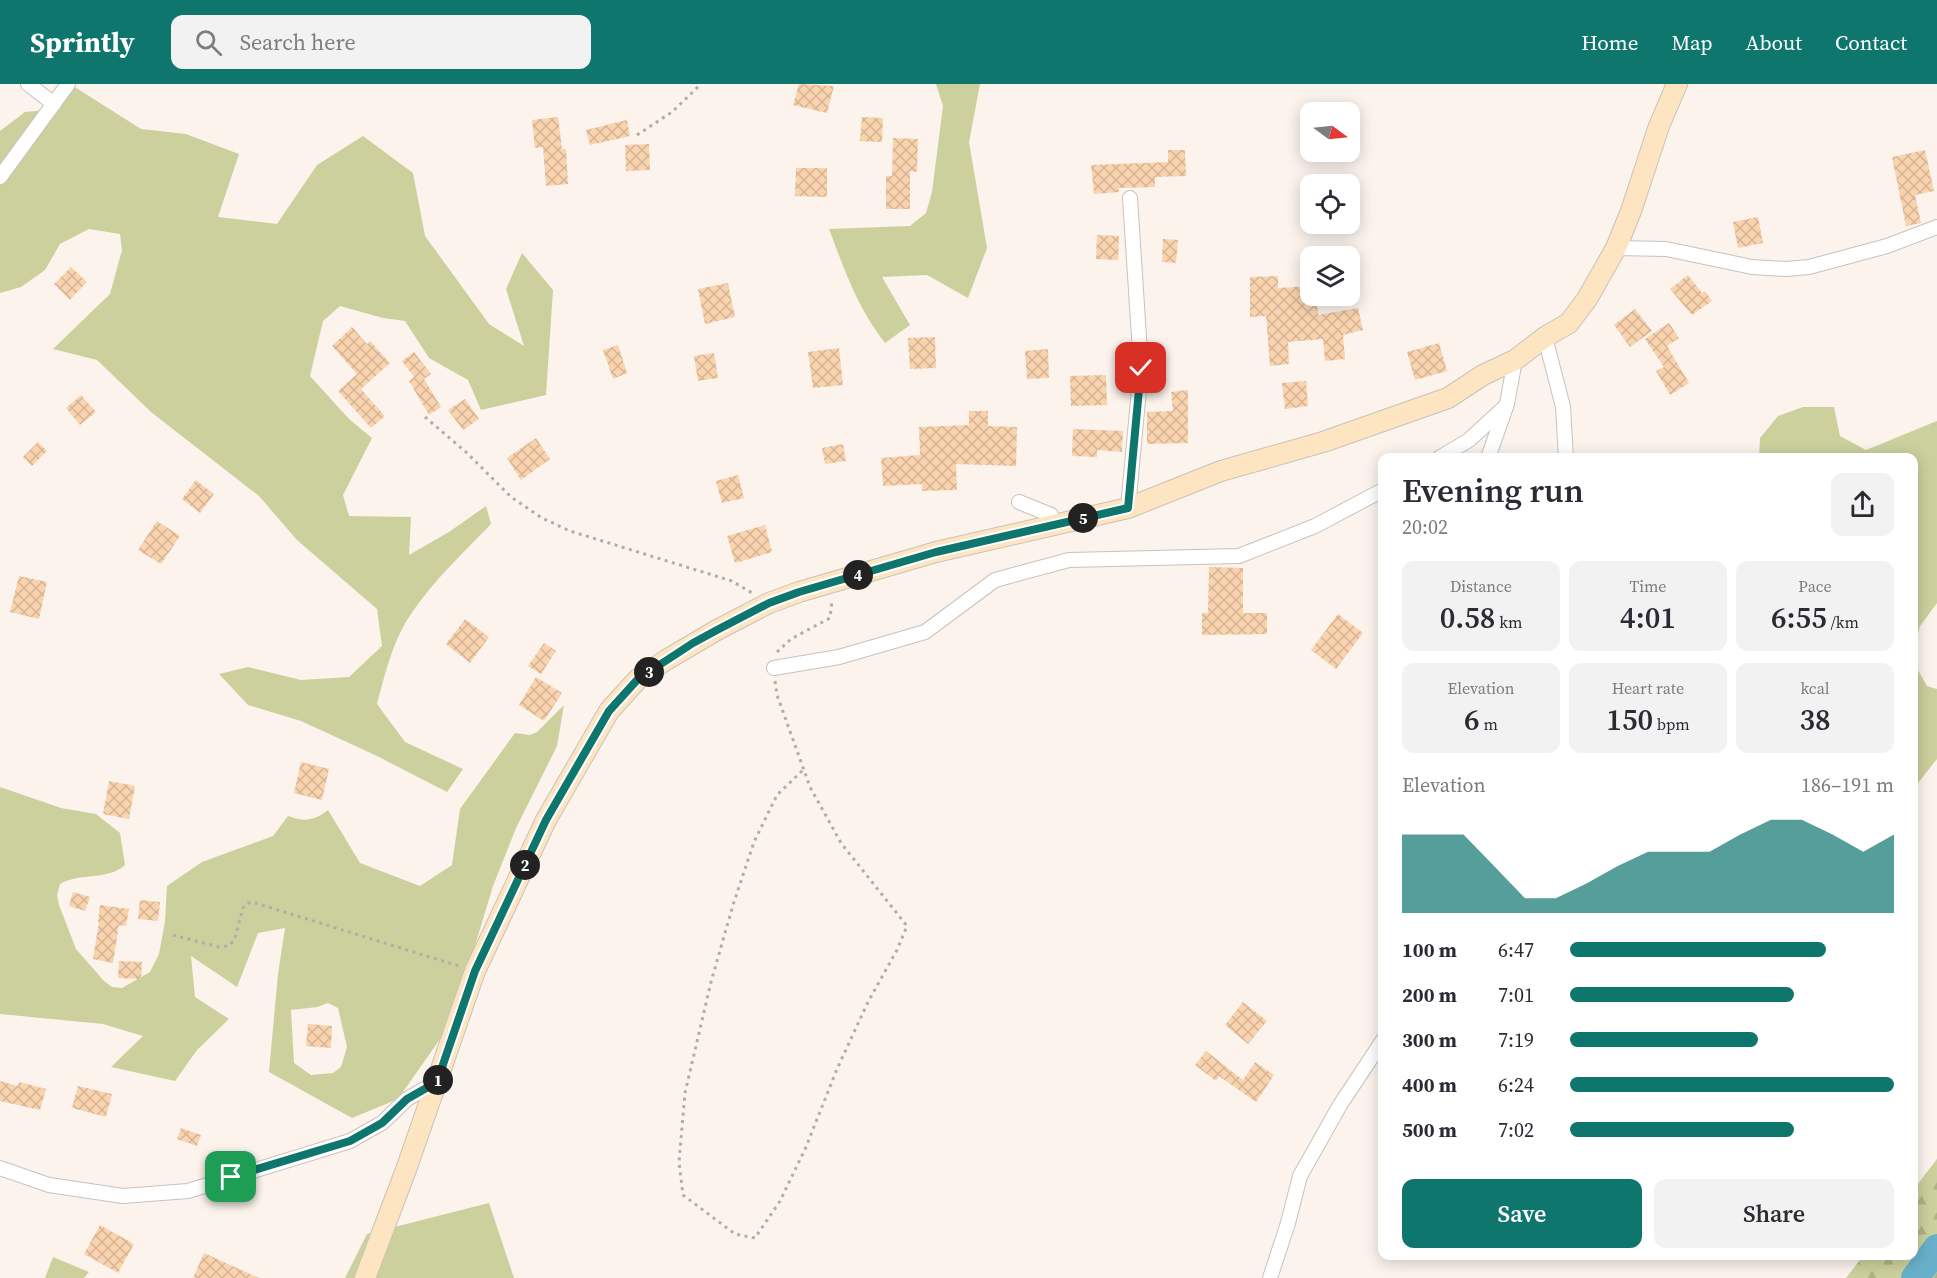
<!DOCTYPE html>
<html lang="en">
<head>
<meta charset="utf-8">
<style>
  :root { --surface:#fff; --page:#f2f2f3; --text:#2b2b33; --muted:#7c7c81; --accent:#0f766e }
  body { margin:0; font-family:"Source Serif 4",serif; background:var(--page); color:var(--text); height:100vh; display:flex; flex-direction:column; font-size:22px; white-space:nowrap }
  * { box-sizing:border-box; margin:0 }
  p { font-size:20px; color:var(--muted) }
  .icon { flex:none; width:33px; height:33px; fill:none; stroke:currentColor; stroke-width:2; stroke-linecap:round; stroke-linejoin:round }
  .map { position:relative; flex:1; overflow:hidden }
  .sheet { position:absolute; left:1378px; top:369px; width:540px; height:807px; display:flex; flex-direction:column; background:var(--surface); border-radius:12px; box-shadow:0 3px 15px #0003 }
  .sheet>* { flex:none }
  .needle { width:39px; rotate:105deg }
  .fabs { position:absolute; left:1300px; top:18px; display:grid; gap:12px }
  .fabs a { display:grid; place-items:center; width:60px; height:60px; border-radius:12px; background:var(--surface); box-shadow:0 3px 15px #0003; font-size:30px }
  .pin { position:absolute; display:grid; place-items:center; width:51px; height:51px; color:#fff; margin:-26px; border-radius:12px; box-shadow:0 3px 9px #0006 }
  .km { position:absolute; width:30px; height:30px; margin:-15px; border-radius:50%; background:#222; color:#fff; font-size:16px; line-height:30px; text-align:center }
  .round { display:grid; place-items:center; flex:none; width:63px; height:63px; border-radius:12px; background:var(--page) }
  .head { display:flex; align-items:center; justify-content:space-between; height:102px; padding:0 24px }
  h1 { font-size:33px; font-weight:600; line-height:45px }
  .metrics { display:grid; grid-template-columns:repeat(3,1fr); gap:9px; height:102px; padding:6px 24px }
  .metrics div { display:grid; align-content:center; border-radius:12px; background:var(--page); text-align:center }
  .metrics b { font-size:30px; font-weight:600 }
  .metrics small { font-size:16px; font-weight:400 }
  .metrics p { font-size:16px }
  .chart { height:168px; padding:12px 24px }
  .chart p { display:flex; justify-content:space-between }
  .chart svg { width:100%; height:108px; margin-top:6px; fill:var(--accent); opacity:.7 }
  .primary-button { display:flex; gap:12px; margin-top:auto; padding:12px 24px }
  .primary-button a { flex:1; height:69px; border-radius:12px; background:var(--accent); color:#fff; font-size:24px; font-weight:600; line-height:69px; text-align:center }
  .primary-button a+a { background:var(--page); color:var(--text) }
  ul { padding:0 24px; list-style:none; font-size:20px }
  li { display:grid; grid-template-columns:96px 72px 1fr; align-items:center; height:45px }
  li i { height:15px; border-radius:8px; background:var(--accent) }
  header { display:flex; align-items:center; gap:36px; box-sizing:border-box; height:84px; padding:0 30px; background:var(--accent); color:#fff }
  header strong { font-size:28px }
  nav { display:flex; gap:33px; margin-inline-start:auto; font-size:21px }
  .search { width:420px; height:54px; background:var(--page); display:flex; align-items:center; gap:15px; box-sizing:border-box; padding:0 21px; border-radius:12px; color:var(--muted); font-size:22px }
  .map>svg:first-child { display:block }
  .green { fill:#ccd09d; fill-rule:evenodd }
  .forest { fill:url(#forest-firs) }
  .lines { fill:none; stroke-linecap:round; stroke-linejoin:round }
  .river { stroke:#68b0c9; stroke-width:28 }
  .building { fill:url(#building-cross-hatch) }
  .street-casing { stroke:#c9c2bb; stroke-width:16 }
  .secondary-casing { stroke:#c9c2bb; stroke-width:22 }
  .path { stroke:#b3ada7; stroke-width:3; stroke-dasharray:3 4.5; stroke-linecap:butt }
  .street { stroke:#fff; stroke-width:14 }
  .secondary { stroke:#fde5c1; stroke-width:20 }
  .route-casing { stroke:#fff; stroke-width:12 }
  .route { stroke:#0f766e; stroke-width:8 }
</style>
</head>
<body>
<header>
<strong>Sprintly</strong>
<div class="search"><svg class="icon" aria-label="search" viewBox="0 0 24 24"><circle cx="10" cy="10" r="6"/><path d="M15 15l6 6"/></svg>Search here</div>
<nav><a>Home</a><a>Map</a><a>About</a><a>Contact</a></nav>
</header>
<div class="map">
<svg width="1937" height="1194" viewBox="0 0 1937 1194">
  <defs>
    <pattern id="forest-firs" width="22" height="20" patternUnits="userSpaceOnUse" patternTransform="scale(1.5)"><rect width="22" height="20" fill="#ccd09d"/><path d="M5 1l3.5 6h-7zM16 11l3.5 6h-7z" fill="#afb286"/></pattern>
    <pattern id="building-cross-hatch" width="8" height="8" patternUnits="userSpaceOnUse" patternTransform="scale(1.5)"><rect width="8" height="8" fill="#f9d3ae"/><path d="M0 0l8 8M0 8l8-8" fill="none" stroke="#d5b495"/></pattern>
  </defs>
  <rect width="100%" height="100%" fill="#fbf3ec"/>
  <g class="green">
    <path d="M70,0l71,45 45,5 53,20 -21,63 59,7 40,-59 46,-29 50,37 12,63 64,88 35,22 -18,-57 16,-36 31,37 -7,105 -65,15 -13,-30 -39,-22 -24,-37 -22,-3 -43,-12 -17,15 -13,55 39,43 23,19 -29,57 6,21 62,1 -2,38 40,-23 37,-26 5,18c-26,27 -59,58 -80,90 -18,26 -26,60 -34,90l28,38 58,27 -16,23 -72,-37 -74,-34 -53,-16 -29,-31 29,-7 53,13 48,-3 33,-31 -5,-37 -80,-69 -38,-44 -108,-84 -54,-52 -44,-11 57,-55 12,-44 -2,-16 -31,-5 -29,15 -15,26 -24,17 -21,6v-162l25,-19 22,-2z"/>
    <path d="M936,0h44l-11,58 18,106 -19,50 -41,-23 -45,2 28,48 -25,18c-28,-36 -40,-72 -56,-114l81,-3 16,-13 6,-21 11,-86z"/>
    <path d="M1803,323h31l6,29 26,14 71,-29v182l-17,23 -6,22v-190l-155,-1 1,-19 18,-22z"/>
    <path d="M1914,579l13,23 10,3v70l-23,29z"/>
    <path d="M564,621l-7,41 -41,82 -23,58 -41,136 -54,77 -46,19 -83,-46 9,-98 7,-46 -27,5 -21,54 -46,-31 4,41 34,22 -32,31 -22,31 -64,-14 32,-31 -40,-12 -103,-10v-227l61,21 35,6 24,19 5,32c-18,16 -45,7 -65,19l-3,11 2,10 17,44 28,32 8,6 10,1 28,-16 9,-18 6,-33 2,-35 35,-24 71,-26 15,-20c17,6 26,5 40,-6l32,53 60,23 32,-21 8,-56 55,-76 15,2 7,-3zM328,919l10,5 9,39 -6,20 -8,6 -22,2 -17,-12 -3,-53 26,-3z"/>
    <path d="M489,1119l25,75h-169l22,-44z"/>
    <path d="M53,1173l36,15 -5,6h-39z"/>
  </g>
  <path class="forest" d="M1937,1075v119h-91l17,-22h51v-67z"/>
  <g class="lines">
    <path class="river" d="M1915,1194l22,-30"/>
  </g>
  <g class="building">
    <path d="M799,0l35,2 -7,27 -34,-8z"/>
    <path d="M558,33l4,32h4l2,35 -22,2 -3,-39 -8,1 -3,-28z"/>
    <path d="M862,33l21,1 -1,24 -22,-1z"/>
    <path d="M627,36l3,16 -40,9 -4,-15z"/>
    <path d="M893,54l25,1 -1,33 -7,-1v38h-24v-33h6z"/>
    <path d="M649,60l1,26 -24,1 -1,-26z"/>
    <path d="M1168,66h17l1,26 -31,1v10l-37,1 1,4 -25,2 -3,-29 77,-3z"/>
    <path d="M1925,66l9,41 -19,4 6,28 -15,3 -14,-69z"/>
    <path d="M796,84h31v29l-32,-1z"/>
    <path d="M1758,133l5,26 -25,5 -5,-26z"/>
    <path d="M1097,151l22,1 -1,24 -22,-1z"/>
    <path d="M1163,155l15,1 -2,23 -14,-1z"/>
    <path d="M71,183l16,15 -17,18 -16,-16z"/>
    <path d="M1688,191l14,18 3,-2 7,10 -20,14 -22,-26z"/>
    <path d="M1278,192v12l33,-2v10h6l1,19 40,-7 5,22 -20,5 2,24 -20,2 -2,-22 -35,3 1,22 -19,2 -4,-50 -16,1v-40z"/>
    <path d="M728,199l7,34 -30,7 -7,-35z"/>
    <path d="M1635,225l17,22 -22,16 -16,-22z"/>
    <path d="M1669,239l10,15 -12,8 22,37 -19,12 -14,-24 8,-4 -19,-28z"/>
    <path d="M352,243l15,17 3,-3 20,22 -29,26 23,26v2l-13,11 -33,-37 19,-17 -25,-28z"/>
    <path d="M935,253l1,31 -26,1 -2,-31z"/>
    <path d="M1439,259l8,28 -32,9 -8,-28z"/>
    <path d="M618,261l9,28 -14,6 -10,-29z"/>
    <path d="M839,264l4,37 -30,3 -5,-36z"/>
    <path d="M1048,265l1,29 -22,1 -2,-28z"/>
    <path d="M414,268l17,22 -7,5 17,28 -12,8 -20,-34 5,-4 -12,-16z"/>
    <path d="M714,269l4,25 -20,3 -4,-25z"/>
    <path d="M1106,291l1,30 -36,1 -1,-30z"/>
    <path d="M1306,297l2,25 -23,3 -3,-26z"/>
    <path d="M1188,306v53l-41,1v-32l26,-1 -2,-19z"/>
    <path d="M81,311l15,17 -16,13 -14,-17z"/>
    <path d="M465,315l14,20 -16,11 -15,-20z"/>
    <path d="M969,327h19v15l29,1 -1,39 -60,-2 1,26 -35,1v-7l-39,2 -2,-28 39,-3 -1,-28 50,-2z"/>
    <path d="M1073,345l50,2 -1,21 -25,-2v7l-25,-1z"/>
    <path d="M536,354l14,21 -29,21 -14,-22z"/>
    <path d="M38,358l9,9 -15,15 -9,-9z"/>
    <path d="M843,360l3,17 -21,3 -3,-16z"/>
    <path d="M738,391l6,23 -22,5 -6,-22z"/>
    <path d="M196,396l18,14 -14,19 -18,-14z"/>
    <path d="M157,437l23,15 -19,28 -23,-14z"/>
    <path d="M765,441l7,27 -37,11 -8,-27z"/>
    <path d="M1209,483l34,1v45h24v21l-65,1v-22h6z"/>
    <path d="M19,492l28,6 -8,37 -29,-7z"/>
    <path d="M1338,530l25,19 -27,36 -25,-19z"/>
    <path d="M465,535l24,18 -19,26 -24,-19z"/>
    <path d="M544,559l12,8 -15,23 -13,-8z"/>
    <path d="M536,593l26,16 -18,28 -25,-16z"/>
    <path d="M301,678l28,7 -7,31 -28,-7z"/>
    <path d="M109,697l26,5 -6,33 -26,-5z"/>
    <path d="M73,808l17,5 -5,14 -16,-5z"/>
    <path d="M140,816l20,2 -2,19 -20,-2z"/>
    <path d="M100,821l29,4 -3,17 -7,-1 -6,38 -20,-4 6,-37h-1z"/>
    <path d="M119,877l23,1 -1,17 -23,-1z"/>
    <path d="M1243,918l24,19 -19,23 -23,-19z"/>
    <path d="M308,940l24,2 -1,22 -25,-2z"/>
    <path d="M1206,967l37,29 12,-18 19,13 -18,27 -37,-26 -3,5 -21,-16z"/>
    <path d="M0,997l18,5 1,-4 27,7 -6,21 -40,-9z"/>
    <path d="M78,1002l34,8 -6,23 -34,-9z"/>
    <path d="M181,1044l20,7 -4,11 -20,-7z"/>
    <path d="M100,1141l34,19 -16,29 -34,-19z"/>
    <path d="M204,1169l55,25h-66z"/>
  </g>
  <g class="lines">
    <g class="street-casing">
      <g id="street">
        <path d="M28,0l26,20"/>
        <path d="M0,93l68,-93"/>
        <path d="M1616,164l50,1 86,18 34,2 23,-2 78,-21 50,-19"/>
        <path d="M1545,253l18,70 3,51"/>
        <path d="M1439,374l30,-18 37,-34"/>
        <path d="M1488,374l19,-54 8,-44"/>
        <path d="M1019,418l32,13 1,11"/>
        <path d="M1128,424l13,-140 -11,-170"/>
        <path d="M774,584l65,-11 86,-25 70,-52 74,-20 170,-4 76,-30 68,-36"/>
        <path d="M0,1084l49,17 74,11 65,-5 162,-50 32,-18 25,-24 30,-17"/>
        <path d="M1270,1194l18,-55 12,-47 40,-71 43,-65"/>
      </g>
    </g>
    <g class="secondary-casing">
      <path id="secondary" d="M365,1194l42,-111 68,-196 71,-151 63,-109 29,-32 28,-19 51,-30 52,-27 30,-11 137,-40 192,-44 93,-37 102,-29 125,-44 35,-23 32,-15 30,-23 24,-14 18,-24 29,-51 15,-37 28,-85 18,-42"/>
    </g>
    <g class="path">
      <path d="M637,51l35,-23 29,-28"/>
      <path d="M425,333l42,36 44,44 31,21 28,13 162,50 20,12"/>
      <path d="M777,568l14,-13 39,-21 2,-17"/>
      <path d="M775,597l2,14 33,92 31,56 66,83 -10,24 -29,52 -31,67 -31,78 -26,54 -25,37 -20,-4 -52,-39 -4,-33 6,-69 26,-111 22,-77 21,-63 23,-47 26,-25"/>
      <path d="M173,851l46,12 8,-1 7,-5 9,-33 5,-5 4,-1 207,64"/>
    </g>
    <use href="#street" class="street"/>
    <use href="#secondary" class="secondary"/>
  </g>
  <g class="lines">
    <g class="route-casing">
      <path id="route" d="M231,1093l119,-36 32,-18 25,-24 30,-17 38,-111 71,-151 63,-109 29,-32 55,-36 24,-13 52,-27 30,-11 137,-40 192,-44 13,-140"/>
    </g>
    <use href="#route" class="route"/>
  </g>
</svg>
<div class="fabs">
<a><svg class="needle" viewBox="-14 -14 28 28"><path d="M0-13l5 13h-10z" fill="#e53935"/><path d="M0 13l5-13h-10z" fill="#7c7c81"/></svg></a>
<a><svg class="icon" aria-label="locate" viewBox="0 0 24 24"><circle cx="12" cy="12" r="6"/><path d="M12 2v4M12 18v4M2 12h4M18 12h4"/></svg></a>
<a><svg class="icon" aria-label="layers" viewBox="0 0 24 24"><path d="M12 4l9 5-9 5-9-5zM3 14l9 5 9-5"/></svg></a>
</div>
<div class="pin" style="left:231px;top:1093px;background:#1e9e55"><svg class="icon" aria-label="arrive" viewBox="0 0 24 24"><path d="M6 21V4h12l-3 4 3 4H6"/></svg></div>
<div class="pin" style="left:1141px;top:284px;background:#d93025"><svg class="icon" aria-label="check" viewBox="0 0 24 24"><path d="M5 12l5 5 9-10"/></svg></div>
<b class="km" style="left:438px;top:996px">1</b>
<b class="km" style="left:525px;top:781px">2</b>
<b class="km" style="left:649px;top:588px">3</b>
<b class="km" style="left:858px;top:491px">4</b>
<b class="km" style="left:1083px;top:434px">5</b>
<section class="sheet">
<div class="head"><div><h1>Evening run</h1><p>20:02</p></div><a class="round"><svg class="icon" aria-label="share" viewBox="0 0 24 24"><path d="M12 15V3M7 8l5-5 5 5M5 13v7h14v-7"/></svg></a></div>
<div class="metrics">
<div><p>Distance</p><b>0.58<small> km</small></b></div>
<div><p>Time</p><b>4:01</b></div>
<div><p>Pace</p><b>6:55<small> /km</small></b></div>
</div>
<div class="metrics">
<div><p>Elevation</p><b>6<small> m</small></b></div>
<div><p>Heart rate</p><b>150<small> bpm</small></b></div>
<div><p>kcal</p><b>38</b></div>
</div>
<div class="chart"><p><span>Elevation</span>186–191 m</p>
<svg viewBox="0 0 160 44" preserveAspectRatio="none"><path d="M0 44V12L10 12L20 12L30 25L40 38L50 38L60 32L70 25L80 19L90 19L100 19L110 12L120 6L130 6L140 12L150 19L160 12V44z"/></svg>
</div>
<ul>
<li><b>100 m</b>6:47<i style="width:79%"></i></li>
<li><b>200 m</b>7:01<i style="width:69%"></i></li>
<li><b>300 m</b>7:19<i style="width:58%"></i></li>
<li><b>400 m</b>6:24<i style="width:100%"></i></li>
<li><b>500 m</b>7:02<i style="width:69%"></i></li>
</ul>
<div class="primary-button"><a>Save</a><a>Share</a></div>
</section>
</div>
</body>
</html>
